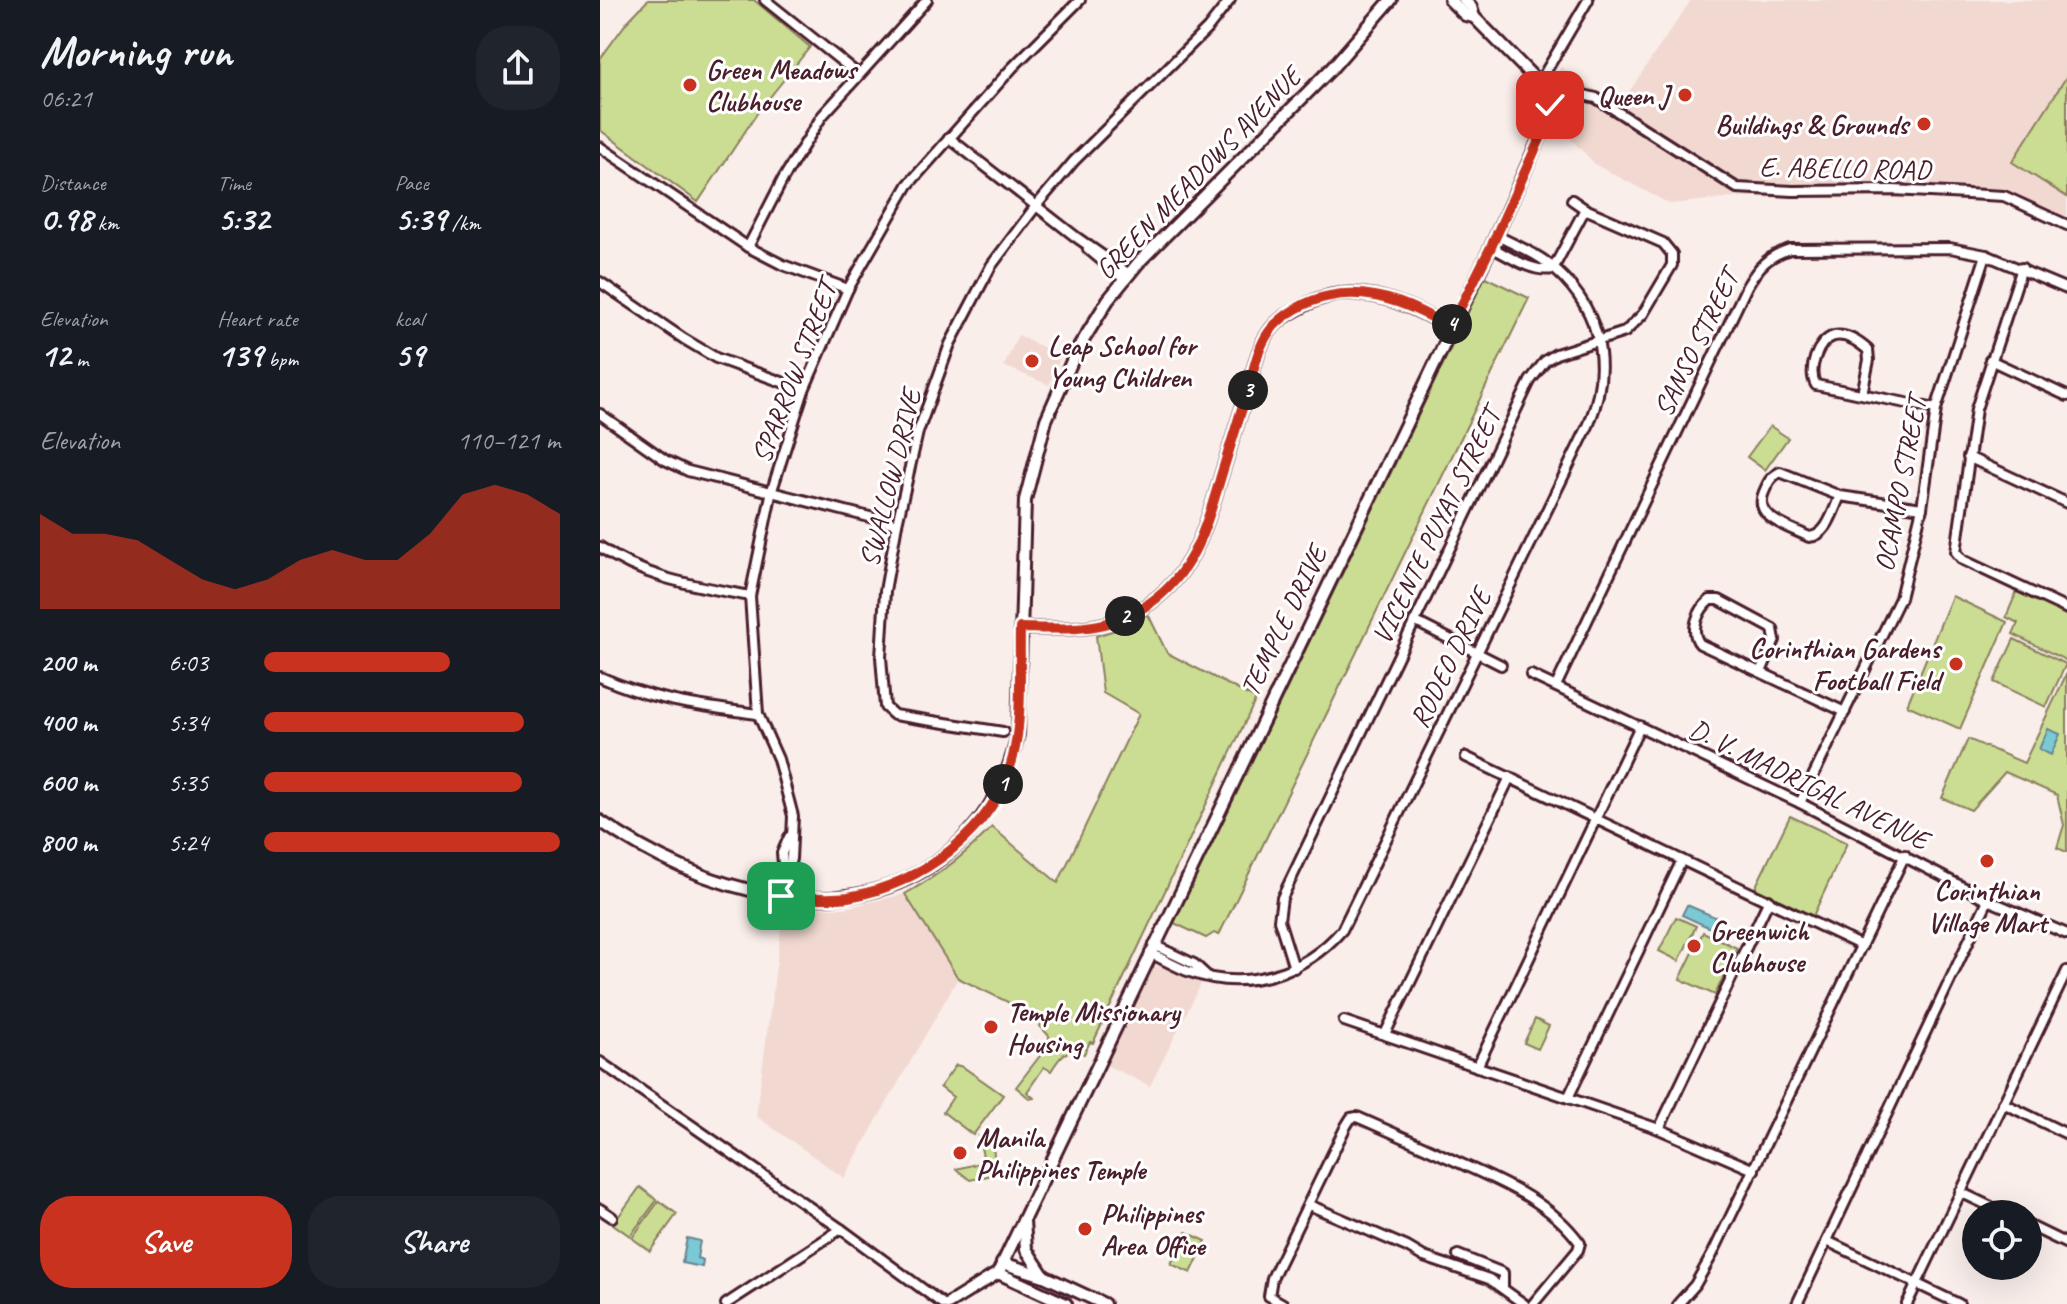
<!DOCTYPE html>
<html lang="en">
<head>
<meta charset="utf-8">
<style>
  :root { --surface:#171b24; --page:#20242c; --text:#f1f3f6; --muted:#9ea1a6; --accent:#c8321e }
  body { margin:0; font-family:Caveat,sans-serif; background:var(--page); color:var(--text); height:100vh; display:flex; flex-direction:column; font-size:30px; white-space:nowrap }
  * { box-sizing:border-box; margin:0 }
  p { font-size:26px; color:var(--muted) }
  .icon { flex:none; width:44px; height:44px; fill:none; stroke:currentColor; stroke-width:2; stroke-linecap:round; stroke-linejoin:round }
  .map { position:relative; flex:1; overflow:hidden }
  .side { display:flex; flex-direction:column; background:var(--surface); width:600px }
  .side>* { flex:none }
  .buttons { position:absolute; left:1362px; top:1200px; display:grid; gap:16px }
  .buttons a { display:grid; place-items:center; width:80px; height:80px; border-radius:50%; background:var(--surface); box-shadow:0 8px 32px #0002; font-size:40px }
  .pin { position:absolute; display:grid; place-items:center; width:68px; height:68px; color:#fff; margin:-34px; border-radius:16px; box-shadow:0 4px 12px #0006 }
  .km { position:absolute; width:40px; height:40px; margin:-20px; border-radius:50%; background:#222; color:#fff; font-size:22px; line-height:40px; text-align:center }
  .round { display:grid; place-items:center; flex:none; width:84px; height:84px; border-radius:32px; background:var(--page) }
  .overview { display:flex; align-items:center; justify-content:space-between; height:136px; padding:0 40px }
  h1 { font-size:44px; font-weight:800; line-height:60px }
  .metrics { display:grid; grid-template-columns:repeat(3,1fr); gap:12px; height:136px; padding:8px 40px }
  .metrics div { display:grid; align-content:center }
  .metrics b { font-size:34px; font-weight:800 }
  .metrics small { font-size:22px; font-weight:400 }
  .metrics p { font-size:22px }
  .chart { height:224px; padding:16px 40px }
  .chart p { display:flex; justify-content:space-between }
  .chart svg { width:100%; height:144px; margin-top:8px; fill:var(--accent); opacity:.7 }
  .button { display:flex; gap:16px; margin-top:auto; padding:16px 40px }
  .button a { flex:1; height:92px; border-radius:32px; background:var(--accent); color:#fff; font-size:32px; font-weight:800; line-height:92px; text-align:center }
  .button a+a { background:var(--page); color:var(--text) }
  ul { padding:0 40px; list-style:none; font-size:26px }
  li { display:grid; grid-template-columns:128px 96px 1fr; align-items:center; height:60px }
  li i { height:20px; border-radius:10px; background:var(--accent) }
  main { display:flex; flex:1; min-height:0 }
  .map>svg:first-child { display:block }
  .built { fill:#f1d9d1 }
  .green { fill:#cbdd92; stroke:#8a7e5e; stroke-width:2 }
  .water { fill:#7ac9d5; stroke:#678591; stroke-width:2 }
  .lines { fill:none; stroke-linecap:round; stroke-linejoin:round }
  .minor-casing { stroke:#4a1f2b; stroke-width:14 }
  .tertiary-casing { stroke:#4a1f2b; stroke-width:16 }
  .minor { stroke:#fff; stroke-width:8 }
  .tertiary { stroke:#fff; stroke-width:10 }
  .route-casing { stroke:#fff; stroke-width:16 }
  .route { stroke:#c8321e; stroke-width:10 }
  .poi-dot { fill:#c8321e; stroke:#fff; stroke-width:3 }
  .labels { text-anchor:middle; dominant-baseline:central; stroke-width:6; stroke-linejoin:round; paint-order:stroke }
  .poi-label { font-size:28px; font-weight:bold; fill:#4a1f2b; stroke:#fff; text-anchor:start }
  .street-label { font-size:28px; fill:#4a1f2b; stroke:#fff }
</style>
</head>
<body>
<main>
<section class="side">
<div class="overview"><div><h1>Morning run</h1><p>06:21</p></div><a class="round"><svg class="icon" aria-label="share" viewBox="0 0 24 24"><path d="M12 15V3M7 8l5-5 5 5M5 13v7h14v-7"/></svg></a></div>
<div class="metrics">
<div><p>Distance</p><b>0.98<small> km</small></b></div>
<div><p>Time</p><b>5:32</b></div>
<div><p>Pace</p><b>5:39<small> /km</small></b></div>
</div>
<div class="metrics">
<div><p>Elevation</p><b>12<small> m</small></b></div>
<div><p>Heart rate</p><b>139<small> bpm</small></b></div>
<div><p>kcal</p><b>59</b></div>
</div>
<div class="chart"><p><span>Elevation</span>110–121 m</p>
<svg viewBox="0 0 160 44" preserveAspectRatio="none"><path d="M0 44V15L10 21L20 21L30 23L40 29L50 35L60 38L70 35L80 29L90 26L100 29L110 29L120 21L130 9L140 6L150 9L160 15V44z"/></svg>
</div>
<ul>
<li><b>200 m</b>6:03<i style="width:63%"></i></li>
<li><b>400 m</b>5:34<i style="width:88%"></i></li>
<li><b>600 m</b>5:35<i style="width:87%"></i></li>
<li><b>800 m</b>5:24<i style="width:100%"></i></li>
</ul>
<div class="button"><a>Save</a><a>Share</a></div>
</section>
<div class="map">
<svg width="1467" height="1304" viewBox="0 0 1467 1304">
  <rect width="100%" height="100%" fill="#f9eeea"/>
  <filter id="ink" filterUnits="userSpaceOnUse"><feTurbulence type="fractalNoise" baseFrequency=".0125" numOctaves="2"/><feDisplacementMap in="SourceGraphic" scale="16" xChannelSelector="R" yChannelSelector="G"/><feConvolveMatrix kernelMatrix="1 2 1 2 8 2 1 2 1" color-interpolation-filters="sRGB"/></filter>
  <g filter="url(#ink)">
    <g class="built">
      <path d="M1091,0h376v227l-60,-28 -269,-2 -68,7 -74,-39 -38,-39 -1,-23 -7,-18 11,-18 46,31 15,4z"/>
      <path d="M418,335l43,21 -12,29 -45,-19z"/>
      <path d="M305,894l53,84 -114,200 -88,-62 28,-209 61,1z"/>
      <path d="M568,964l35,16 -53,106 -44,-21 47,-99z"/>
    </g>
    <g class="green">
      <path d="M48,0h106l56,47 -52,65 -60,90 -98,-72v-71l27,-37z"/>
      <path d="M1467,76v121l-55,-35z"/>
      <path d="M885,277l44,21 -310,637 -5,-2 -8,5 -32,-15z"/>
      <path d="M1170,426l18,12 -23,32 -18,-13z"/>
      <path d="M1417,591l50,24v46l-54,-27 5,-11 -12,-6z"/>
      <path d="M1352,596l55,26 -47,107 -53,-24z"/>
      <path d="M548,614l19,39 89,46 -163,344 -3,-1 -6,12c-17,-9 -25,4 -33,17l-7,-4 -17,25 7,6 -4,1 -14,-12 33,-43v-8l-9,-10 3,-7 -85,-41 -53,-84c35,-20 59,-38 87,-67l66,56 81,-169 -36,-21 -7,-57 25,-8z"/>
      <path d="M1414,639l52,25 -20,43 -52,-25z"/>
      <path d="M1467,673v179l-10,-4 7,-23 -7,-30 -52,-23 -34,38 -29,-12 26,-59 56,24z"/>
      <path d="M1190,816l57,27 -34,73 -58,-28z"/>
      <path d="M1076,917l20,9 -17,35 -20,-10z"/>
      <path d="M1103,932l34,16 -22,47 -35,-16z"/>
      <path d="M935,1019l14,7 -11,23 -14,-6z"/>
      <path d="M356,1065l7,2 40,28 -30,40 -30,-23 10,-15 -13,-10z"/>
      <path d="M379,1137l14,10 3,24 -4,4 -22,5 -14,-11 28,-7z"/>
      <path d="M40,1187l17,13 -27,36 -17,-12z"/>
      <path d="M59,1201l18,13 -27,37 -18,-13z"/>
      <path d="M586,1232l20,9 -15,32 -20,-9z"/>
    </g>
    <g class="water">
      <path d="M1448,729l12,5 -9,21 -12,-6z"/>
      <path d="M1087,905l28,12 -5,11 -28,-13z"/>
      <path d="M87,1238l13,3 -3,17 6,2 -1,7 -20,-4z"/>
    </g>
    <g class="lines">
      <g class="minor-casing">
        <g id="minor">
          <path d="M165,0l94,75"/>
          <path d="M939,83l49,-83"/>
          <path d="M948,96l15,-6 33,8 141,90 56,3 100,-1 111,6 63,29"/>
          <path d="M349,138l127,99 53,37"/>
          <path d="M0,147l148,100 35,18 65,24"/>
          <path d="M148,247l35,-68 39,-63 105,-116"/>
          <path d="M891,247c18,9 41,26 62,22"/>
          <path d="M488,249l37,31"/>
          <path d="M1422,268l-46,141 -20,143 7,8 104,49"/>
          <path d="M953,269l32,-60"/>
          <path d="M0,282l84,57 32,19 88,32"/>
          <path d="M1390,360l77,36"/>
          <path d="M1262,394l7,-34 -1,-10c-8,-7 -22,-17 -34,-14 -17,5 -27,35 -18,49l120,24"/>
          <path d="M0,414l65,46 23,11 209,53"/>
          <path d="M1368,457l99,46"/>
          <path d="M1240,496c-7,15 -13,40 -31,41 -19,-10 -57,-19 -45,-45 4,-9 6,-15 16,-20l60,24 82,12"/>
          <path d="M0,547c45,32 97,39 150,49"/>
          <path d="M814,621l87,44"/>
          <path d="M1161,672l14,-32 -2,-11 -54,-29h-9c-12,10 -21,31 -10,44l145,68"/>
          <path d="M931,675l269,128 188,97 79,34"/>
          <path d="M0,677c53,24 101,29 158,37"/>
          <path d="M956,686l191,-400c12,-20 21,-30 43,-37l160,-1 36,7 81,34"/>
          <path d="M403,732l-109,-17 -9,-8 -4,-50 4,-66 12,-67 21,-92 32,-88 41,-78 45,-60 38,-45 134,-133 22,-28"/>
          <path d="M866,757l396,189"/>
          <path d="M1200,803l100,-205 22,-90 14,-99 50,-154"/>
          <path d="M184,874l-2,-21 7,-16"/>
          <path d="M181,896l10,-37 2,-43 -15,-57 -20,-45 -8,-118 22,-106 32,-100 44,-101 60,-104 104,-117 68,-68"/>
          <path d="M554,945l40,19 12,11"/>
          <path d="M550,953c13,6 26,14 40,19 55,20 114,2 152,-42l247,-506c25,-62 10,-121 -43,-162 -14,-11 -34,-18 -50,-27"/>
          <path d="M694,968l-15,-48 3,-22 248,-517 15,-20 11,-7 69,-22 18,-18 29,-49v-11l-9,-11 -78,-34 -13,-9"/>
          <path d="M744,1021l315,108 95,41"/>
          <path d="M785,1034l125,-257"/>
          <path d="M0,1062l241,167 102,75"/>
          <path d="M877,1067l163,-341"/>
          <path d="M968,1098l114,-238"/>
          <path d="M1403,1103l64,31"/>
          <path d="M1059,1129l110,-229"/>
          <path d="M1360,1192l46,22"/>
          <path d="M709,1205l98,42 17,10 65,22 35,25"/>
          <path d="M0,1209l12,8"/>
          <path d="M1428,1225l39,19"/>
          <path d="M1227,1241l132,63"/>
          <path d="M858,1255l45,18v13"/>
          <path d="M126,1304l115,-75"/>
          <path d="M683,1304l-14,-8 3,-18 74,-152 5,-8 6,-1c32,14 64,28 96,43 46,21 96,40 127,83l-2,7 -45,54"/>
          <path d="M1078,1304l17,-19 17,-30 193,-400"/>
          <path d="M1197,1304l191,-404"/>
          <path d="M1307,1304l160,-333"/>
        </g>
      </g>
      <g class="tertiary-casing">
        <g id="tertiary">
          <path d="M850,0l15,15 9,2"/>
          <path d="M420,628c53,1 93,5 138,-31 38,-31 50,-76 63,-121 9,-29 18,-58 27,-87 6,-19 9,-40 21,-57 10,-14 23,-20 38,-28 47,-25 101,-1 143,24"/>
          <path d="M0,821c99,69 245,117 349,31 37,-31 59,-71 69,-118l7,-234 21,-80 30,-68 32,-52 31,-38 193,-194 59,-68"/>
          <path d="M424,1221l2,28 17,26"/>
          <path d="M402,1263l42,13 60,28"/>
          <path d="M398,1273l68,31"/>
          <path d="M348,1304l50,-31 493,-1026 58,-130 -1,-21 -9,-13 -65,-66 -3,-10 -7,-7"/>
        </g>
      </g>
      <use href="#minor" class="minor"/>
      <use href="#tertiary" class="tertiary"/>
    </g>
  </g>
  <g class="lines" filter="url(#ink)">
    <g class="route-casing">
      <path id="route" d="M181,896c22,1 45,4 67,1 73,-12 147,-67 165,-140 10,-41 6,-87 7,-129 53,1 93,5 138,-31 38,-31 50,-76 63,-121 9,-29 18,-58 27,-87 6,-19 9,-40 21,-57 13,-18 39,-32 61,-36 42,-9 85,10 120,32l41,-81 52,-115 6,-15 1,-12"/>
    </g>
    <use href="#route" class="route"/>
  </g>
  <g class="poi-dot">
    <circle cx="90" cy="85" r="8"/>
    <circle cx="1085" cy="95" r="8"/>
    <circle cx="1324" cy="124" r="8"/>
    <circle cx="432" cy="361" r="8"/>
    <circle cx="1356" cy="664" r="8"/>
    <circle cx="1387" cy="861" r="8"/>
    <circle cx="1094" cy="946" r="8"/>
    <circle cx="391" cy="1027" r="8"/>
    <circle cx="360" cy="1153" r="8"/>
    <circle cx="485" cy="1229" r="8"/>
  </g>
  <g class="labels">
    <g class="poi-label">
      <text x="106" y="69">Green Meadows<tspan x="106" dy="32">Clubhouse</tspan></text>
      <text x="1069" y="95" text-anchor="end">Queen J</text>
      <text x="1308" y="124" text-anchor="end">Buildings &amp; Grounds</text>
      <text x="448" y="345">Leap School for<tspan x="448" dy="32">Young Children</tspan></text>
      <text x="1340" y="648" text-anchor="end">Corinthian Gardens<tspan x="1340" dy="32">Football Field</tspan></text>
      <text x="1387" y="890" text-anchor="middle">Corinthian<tspan x="1387" dy="32">Village Mart</tspan></text>
      <text x="1110" y="930">Greenwich<tspan x="1110" dy="32">Clubhouse</tspan></text>
      <text x="407" y="1011">Temple Missionary<tspan x="407" dy="32">Housing</tspan></text>
      <text x="376" y="1137">Manila<tspan x="376" dy="32">Philippines Temple</tspan></text>
      <text x="501" y="1213">Philippines<tspan x="501" dy="32">Area Office</tspan></text>
    </g>
    <g class="street-label">
      <text transform="translate(1245 168) rotate(1)">E. ABELLO ROAD</text>
      <text transform="translate(598 173) rotate(-46)">GREEN MEADOWS AVENUE</text>
      <text transform="translate(1096 343) rotate(-64)">SANSO STREET</text>
      <text transform="translate(194 372) rotate(-69)">SPARROW STREET</text>
      <text transform="translate(290 478) rotate(-76)">SWALLOW DRIVE</text>
      <text transform="translate(1300 484) rotate(-79)">OCAMPO STREET</text>
      <text transform="translate(836 526) rotate(-64)">VICENTE PUYAT STREET</text>
      <text transform="translate(683 621) rotate(-64)">TEMPLE DRIVE</text>
      <text transform="translate(850 658) rotate(-64)">RODEO DRIVE</text>
      <text transform="translate(1209 784) rotate(26)">D. V. MADRIGAL AVENUE</text>
    </g>
  </g>
</svg>
<div class="buttons">
<a><svg class="icon" aria-label="locate" viewBox="0 0 24 24"><circle cx="12" cy="12" r="6"/><path d="M12 2v4M12 18v4M2 12h4M18 12h4"/></svg></a>
</div>
<div class="pin" style="left:181px;top:896px;background:#1e9e55"><svg class="icon" aria-label="arrive" viewBox="0 0 24 24"><path d="M6 21V4h12l-3 4 3 4H6"/></svg></div>
<div class="pin" style="left:950px;top:105px;background:#d93025"><svg class="icon" aria-label="check" viewBox="0 0 24 24"><path d="M5 12l5 5 9-10"/></svg></div>
<b class="km" style="left:403px;top:784px">1</b>
<b class="km" style="left:525px;top:616px">2</b>
<b class="km" style="left:648px;top:390px">3</b>
<b class="km" style="left:852px;top:324px">4</b>
</div>
</main>
</body>
</html>
